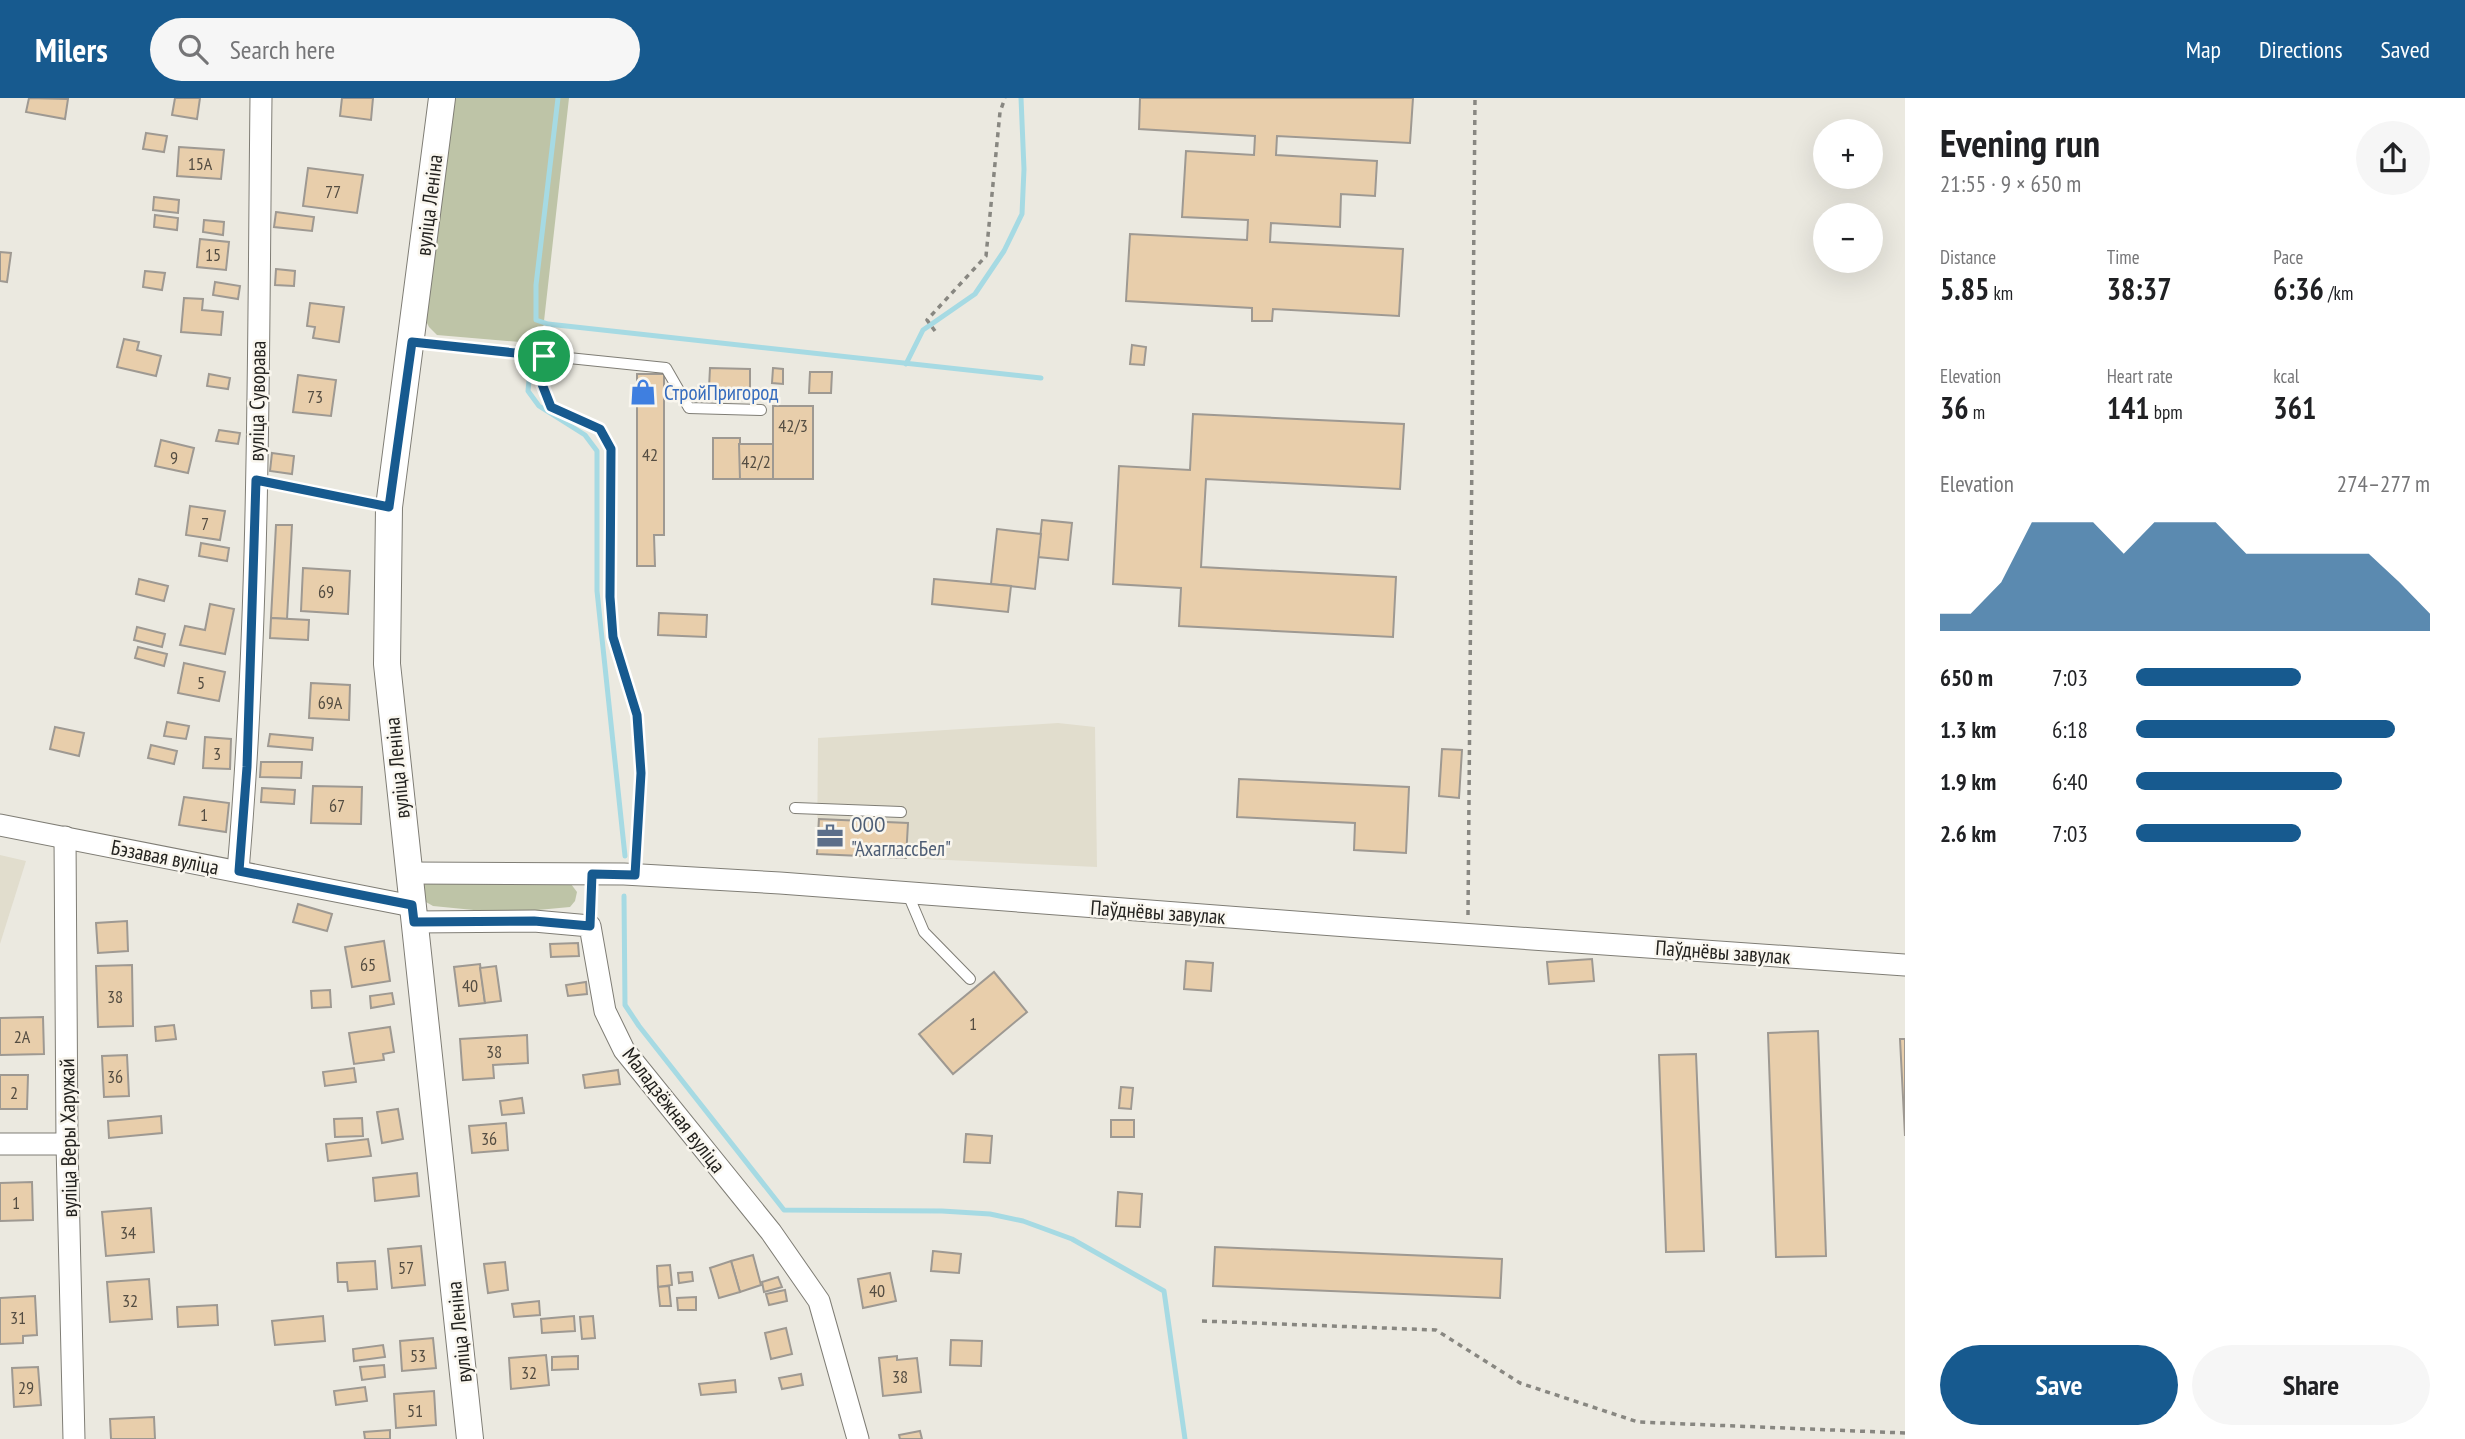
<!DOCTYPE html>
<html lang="en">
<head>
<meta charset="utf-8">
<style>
  :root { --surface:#fff; --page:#f6f6f6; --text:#202124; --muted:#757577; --accent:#175a8f }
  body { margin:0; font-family:"PT Sans Narrow",sans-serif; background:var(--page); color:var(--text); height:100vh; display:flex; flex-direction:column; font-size:26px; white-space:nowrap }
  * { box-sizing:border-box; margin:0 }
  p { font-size:23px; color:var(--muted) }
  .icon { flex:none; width:38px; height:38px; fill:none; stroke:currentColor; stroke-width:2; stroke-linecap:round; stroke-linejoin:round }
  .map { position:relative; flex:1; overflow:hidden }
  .drawer { display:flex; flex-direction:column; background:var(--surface); width:560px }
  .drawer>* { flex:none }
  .buttons { position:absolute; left:1813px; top:21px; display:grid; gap:14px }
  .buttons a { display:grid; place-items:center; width:70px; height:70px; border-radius:50%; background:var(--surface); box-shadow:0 7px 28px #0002; font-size:35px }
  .pin { position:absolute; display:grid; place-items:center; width:60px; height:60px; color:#fff; margin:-30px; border:4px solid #fff; border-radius:50%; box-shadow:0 2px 7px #0007 }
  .round { display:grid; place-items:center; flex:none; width:74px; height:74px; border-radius:37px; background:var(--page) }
  .head { display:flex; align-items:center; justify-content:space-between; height:119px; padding:0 35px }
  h1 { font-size:38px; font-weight:600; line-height:52px }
  .stats { display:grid; grid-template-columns:repeat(3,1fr); gap:10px; height:119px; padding:7px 35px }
  .stats div { display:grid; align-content:center }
  .stats b { font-size:30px; font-weight:600 }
  .stats small { font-size:19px; font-weight:400 }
  .stats p { font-size:19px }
  .chart { height:196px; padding:14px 35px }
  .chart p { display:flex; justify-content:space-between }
  .chart svg { width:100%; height:126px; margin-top:7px; fill:var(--accent); opacity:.7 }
  .button { display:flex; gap:14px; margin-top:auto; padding:14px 35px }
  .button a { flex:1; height:80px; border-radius:42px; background:var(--accent); color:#fff; font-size:28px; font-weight:600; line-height:80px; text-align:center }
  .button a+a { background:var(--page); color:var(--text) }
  ul { padding:0 35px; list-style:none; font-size:23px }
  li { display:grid; grid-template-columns:112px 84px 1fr; align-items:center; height:52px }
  li i { height:18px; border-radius:9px; background:var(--accent) }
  header { display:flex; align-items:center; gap:42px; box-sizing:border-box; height:98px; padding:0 35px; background:var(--accent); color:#fff }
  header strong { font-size:33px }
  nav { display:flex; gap:38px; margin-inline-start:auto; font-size:24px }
  .search { width:490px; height:63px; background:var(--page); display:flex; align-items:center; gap:18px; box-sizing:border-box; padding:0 24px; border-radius:38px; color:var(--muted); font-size:26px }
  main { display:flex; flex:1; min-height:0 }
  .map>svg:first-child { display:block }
  .built { fill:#e1ddcd }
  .green { fill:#bec4a7 }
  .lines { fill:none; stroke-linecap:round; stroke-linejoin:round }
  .stream { stroke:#a6dae3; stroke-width:5 }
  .building { fill:#e8ceab; stroke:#9e9992; stroke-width:2 }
  .service-casing { stroke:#7f7d75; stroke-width:12 }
  .minor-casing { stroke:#7f7d75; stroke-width:23 }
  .tertiary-casing { stroke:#7f7d75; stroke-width:28 }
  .path { stroke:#888781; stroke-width:3.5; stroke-dasharray:5 5; stroke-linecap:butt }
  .service { stroke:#fff; stroke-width:10 }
  .minor { stroke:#fff; stroke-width:21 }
  .tertiary { stroke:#fff; stroke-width:26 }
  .route-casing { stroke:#fff; stroke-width:14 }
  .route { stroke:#175a8f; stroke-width:9 }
  .labels { text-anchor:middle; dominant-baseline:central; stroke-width:5; stroke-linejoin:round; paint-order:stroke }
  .number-label { font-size:18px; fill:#544d42 }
  .street-label { font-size:21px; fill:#23221f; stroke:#f9f6ee }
  .shop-label { font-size:21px; fill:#366cbe; stroke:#f9f6ee; text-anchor:start }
  .service-label { font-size:21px; fill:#4e5e75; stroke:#f9f6ee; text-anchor:start }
</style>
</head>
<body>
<header>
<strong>Milers</strong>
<div class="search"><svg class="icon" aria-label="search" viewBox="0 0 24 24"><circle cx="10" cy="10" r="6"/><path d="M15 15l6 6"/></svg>Search here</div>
<nav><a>Map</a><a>Directions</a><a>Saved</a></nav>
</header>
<main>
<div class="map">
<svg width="1905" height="1341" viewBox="0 0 1905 1341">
  <rect width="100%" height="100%" fill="#ebe9e0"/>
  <g class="built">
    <path d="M1058,625l37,4 2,140 -280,-13 1,-116z"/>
    <path d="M0,757l26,6 -26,83z"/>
  </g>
  <g class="green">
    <path d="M454,0h115l-26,232 15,2 -2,13 -119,-10 -8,-8 -4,-8z"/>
    <path d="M427,783l144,3 6,8 -2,9 -5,6 -66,6 -71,-7 -7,-4 -3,-16z"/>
  </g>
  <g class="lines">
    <g class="stream">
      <path d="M558,0l-22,187v35l12,4 493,54"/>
      <path d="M906,266l17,-34 52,-36 29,-43 18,-37 2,-45 -3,-71"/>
      <path d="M530,272l-2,21 11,15 46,29 12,16v140l28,265"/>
      <path d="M624,798l1,109 14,21 145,184 158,1 48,3 33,7 49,18 92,52 21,148"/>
    </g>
  </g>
  <g class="building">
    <path d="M29,0l39,1 -3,20 -39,-7z"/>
    <path d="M175,0h25l-3,21 -25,-4z"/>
    <path d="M342,0h31l-2,22 -31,-4z"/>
    <path d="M1140,0h273l-3,45 -133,-7 -1,19 101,6 -2,35 -34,-2 -1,33 -69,-4 -1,19 133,7 -4,67 -126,-7 -1,12h-20v-13l-126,-7 4,-67 117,6 1,-20 -66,-3 4,-66 68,4 1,-19 -116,-7z"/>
    <path d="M146,35l21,3 -3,16 -21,-3z"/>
    <path d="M179,49l45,3 -3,29 -44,-3z"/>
    <path d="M308,70l55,7 -6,38 -54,-7z"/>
    <path d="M154,99l25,3 -1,13 -25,-3z"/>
    <path d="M276,114l38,5 -2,14 -38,-4z"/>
    <path d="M155,117l23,3 -1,12 -23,-3z"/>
    <path d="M204,122l20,2 -1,13 -20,-3z"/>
    <path d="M200,141l29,3 -3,28 -29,-3z"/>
    <path d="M0,154l11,1 -4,29 -7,-1z"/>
    <path d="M276,171l19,2 -1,15 -19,-1z"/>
    <path d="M145,173l20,2 -3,17 -19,-3z"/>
    <path d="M215,184l25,4 -2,13 -25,-4z"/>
    <path d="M184,200l19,1 -1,11 21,2 -2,23 -40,-3z"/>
    <path d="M310,205l34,4 -5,35 -26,-4 2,-11 -8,-1z"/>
    <path d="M124,241l15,3 -2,8 24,6 -5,20 -39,-9z"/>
    <path d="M1132,247l14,2 -2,18 -14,-1z"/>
    <path d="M710,270l40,1v20l-41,-1z"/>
    <path d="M773,270l10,1v15l-11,-1z"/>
    <path d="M810,274h22l-1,21h-22z"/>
    <path d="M209,276l21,4 -2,11 -21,-3z"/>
    <path d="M637,276h27v161h-10l1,31h-18z"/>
    <path d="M298,277l38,5 -5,36 -38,-4z"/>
    <rect x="773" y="308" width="40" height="73"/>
    <path d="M1193,316l211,10 -4,65 -194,-10 -5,88 195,10 -3,60 -214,-11 2,-38 -68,-4 6,-118 71,4z"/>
    <path d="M219,332l21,3 -2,11 -22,-3z"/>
    <rect x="713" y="340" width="27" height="41"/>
    <path d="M161,342l33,8 -6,25 -33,-7z"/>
    <path d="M739,346h34v35h-33z"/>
    <path d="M272,355l22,3 -2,18 -22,-3z"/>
    <path d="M190,408l35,5 -5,29 -34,-5z"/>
    <path d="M1042,422l30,3 -4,37 -30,-3z"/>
    <path d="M276,427h16l-5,94 -16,-1z"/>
    <path d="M997,431l44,5 -6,55 -44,-5z"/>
    <path d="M201,445l28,5 -2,13 -28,-5z"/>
    <path d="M303,470l47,3 -2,43 -47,-3z"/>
    <path d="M139,481l29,7 -4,15 -28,-7z"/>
    <path d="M934,481l77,7 -3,26 -76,-8z"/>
    <path d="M210,506l24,5 -9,45 -45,-9 5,-19 20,4z"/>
    <path d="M659,515l48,2 -1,22 -48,-2z"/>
    <path d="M271,520l38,2 -1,20 -38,-2z"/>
    <path d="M137,529l28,7 -3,13 -28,-7z"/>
    <path d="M138,549l29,7 -3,12 -29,-8z"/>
    <path d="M184,565l41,9 -6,29 -41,-8z"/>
    <path d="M311,585l39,2 -1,35 -40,-2z"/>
    <path d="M167,624l22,4 -3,13 -22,-3z"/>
    <path d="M55,629l29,6 -5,23 -29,-7z"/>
    <path d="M270,636l43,4 -1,12 -44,-4z"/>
    <path d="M205,639l26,2 -1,30 -27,-1z"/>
    <path d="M151,647l26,6 -3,13 -26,-6z"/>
    <path d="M1442,651l20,1 -3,48 -20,-2z"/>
    <path d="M261,664h41l-1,16 -41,-1z"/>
    <path d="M1239,681l170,8 -3,66 -52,-3 1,-27 -118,-6z"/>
    <path d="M313,688l49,1 -1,37 -50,-1z"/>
    <path d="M262,690l33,2 -1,14 -33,-2z"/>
    <path d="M184,699l45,6 -3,29 -47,-7z"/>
    <path d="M819,721l89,4 -2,35 -89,-4z"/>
    <path d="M298,806l34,10 -5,17 -34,-9z"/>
    <path d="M127,823l1,30 -30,2 -2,-30z"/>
    <path d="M384,843l6,40 -38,6 -7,-40z"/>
    <path d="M578,845l1,13 -28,1 -1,-13z"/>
    <path d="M1592,861l2,22 -45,3 -2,-22z"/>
    <path d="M1186,863l27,2 -2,28 -27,-2z"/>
    <path d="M480,866l5,39 -26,3 -5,-39z"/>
    <path d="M132,867l1,61 -35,1 -2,-61z"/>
    <path d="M496,868l5,35 -16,2 -5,-35z"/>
    <path d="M994,874l33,40 -74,62 -34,-40z"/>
    <path d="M586,884l1,12 -19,2 -2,-11z"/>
    <path d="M330,892l1,17 -19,1 -1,-17z"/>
    <path d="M392,895l2,11 -23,4 -1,-12z"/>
    <path d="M43,919l1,37 -44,1v-37z"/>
    <path d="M174,927l2,14 -20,2 -1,-14z"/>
    <path d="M390,929l4,25 -11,2 1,6 -30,4 -5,-31z"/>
    <path d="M1818,933l8,225 -50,1 -8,-224z"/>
    <path d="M527,937l1,28 -35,2 1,13 -31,2 -3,-41z"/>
    <path d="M1900,941h5v97z"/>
    <path d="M1696,956l8,197 -38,1 -7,-197z"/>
    <path d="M127,957l2,41 -25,1 -2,-41z"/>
    <path d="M354,970l2,14 -31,4 -2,-14z"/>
    <path d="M618,972l2,14 -35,4 -2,-13z"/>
    <path d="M0,977h28l-1,34h-27z"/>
    <path d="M1121,989l12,1 -2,21 -12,-1z"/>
    <path d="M522,1000l2,15 -22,2 -2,-14z"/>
    <path d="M398,1011l5,30 -21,4 -5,-31z"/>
    <path d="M161,1018l1,17 -53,5 -1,-17z"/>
    <path d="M362,1020l1,18 -28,1 -1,-18z"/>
    <rect x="1111" y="1022" width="23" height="17"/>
    <path d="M506,1025l2,27 -36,3 -3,-27z"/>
    <path d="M966,1036l26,2 -2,27 -26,-1z"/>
    <path d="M368,1041l3,17 -43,5 -2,-17z"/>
    <path d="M417,1075l2,23 -44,5 -2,-23z"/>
    <path d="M32,1084l1,38 -33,1v-38z"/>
    <path d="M1118,1094l24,2 -2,33 -24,-1z"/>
    <path d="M151,1110l3,44 -48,4 -4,-44z"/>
    <path d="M421,1148l4,39 -33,3 -4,-39z"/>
    <path d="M1215,1149l287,12 -2,39 -287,-12z"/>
    <path d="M933,1153l28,3 -2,19 -28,-2z"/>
    <path d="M753,1157l8,30 -21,7 -9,-31z"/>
    <path d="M375,1163l2,28 -29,2 -1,-9h-9l-1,-19z"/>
    <path d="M731,1163l9,31 -21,6 -9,-30z"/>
    <path d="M505,1164l3,28 -20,3 -4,-29z"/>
    <path d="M670,1167l2,20 -14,2 -1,-21z"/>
    <path d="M692,1174l1,9 -14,2 -1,-10z"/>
    <path d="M890,1175l6,28 -33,7 -5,-29z"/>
    <path d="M778,1179l4,10 -18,5 -2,-10z"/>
    <path d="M149,1181l3,40 -42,3 -3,-40z"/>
    <path d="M669,1188l2,20h-11l-2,-19z"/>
    <path d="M785,1192l2,11 -18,4 -3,-11z"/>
    <path d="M35,1198l2,39 -14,1v7l-23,1v-46z"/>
    <path d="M696,1199v13h-18l-1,-12z"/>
    <path d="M539,1203l1,14 -26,2 -2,-13z"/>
    <path d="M217,1207l1,20 -40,2 -1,-20z"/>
    <path d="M323,1218l2,25 -50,4 -3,-24z"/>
    <path d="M574,1218l1,15 -33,2 -1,-14z"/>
    <path d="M593,1218l2,22 -13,1 -2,-22z"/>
    <path d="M786,1230l6,26 -21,5 -6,-26z"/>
    <path d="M433,1240l3,30 -34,3 -2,-30z"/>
    <path d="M951,1242l31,1 -1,25 -31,-1z"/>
    <path d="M383,1247l2,12 -31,4 -1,-12z"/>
    <path d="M546,1257l3,30 -38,4 -2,-31z"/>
    <path d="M578,1258v13l-26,1v-13z"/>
    <path d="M897,1258v4l20,-2 4,34 -38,4 -4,-38z"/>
    <path d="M384,1267l1,12 -23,3 -2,-13z"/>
    <path d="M38,1269l3,38 -27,2 -2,-39z"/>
    <path d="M801,1276l2,11 -21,4 -3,-11z"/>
    <path d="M735,1282l1,12 -35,3 -2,-11z"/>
    <path d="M365,1289l2,14 -31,4 -2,-14z"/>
    <path d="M434,1293l2,34 -40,3 -2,-34z"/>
    <path d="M154,1319l1,22h-44l-1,-20z"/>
    <path d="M390,1332v9h-25l-1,-7z"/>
    <path d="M920,1333l2,8h-22l-1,-4z"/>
  </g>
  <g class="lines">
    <g class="service-casing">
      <g id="service">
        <path d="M412,244l254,26 23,40 72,2"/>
        <path d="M256,382l133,27"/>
        <path d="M795,710l106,4"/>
        <path d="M907,794l17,40 46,47"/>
        <path d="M590,828l2,-52"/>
      </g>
    </g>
    <g class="minor-casing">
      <g id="minor">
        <path d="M0,727l412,81"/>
        <path d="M65,739l2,307 7,295"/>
        <path d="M238,773c22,-256 20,-515 23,-773"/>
        <path d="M410,775l214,1 156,9 581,44 544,38"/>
        <path d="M414,824l120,-1 56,5 15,85 19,39 147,182 48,69 39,138"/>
        <path d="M0,1046h67"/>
      </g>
    </g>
    <g class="tertiary-casing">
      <path id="tertiary" d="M442,0l-53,409 -2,157 83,775"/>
    </g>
    <g class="path">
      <path d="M935,233l-8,-11 59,-64 14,-144 5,-14"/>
      <path d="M543,270l-1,16 9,23 49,22 11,20 -1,148 3,40 24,78 4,58 -5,82"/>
      <path d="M1468,817l7,-817"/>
      <path d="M1202,1223l234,9 84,53 118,39 267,11"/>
    </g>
    <use href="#service" class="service"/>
    <use href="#minor" class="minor"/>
    <use href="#tertiary" class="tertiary"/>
  </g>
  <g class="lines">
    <g class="route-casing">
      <path id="route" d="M412,244l132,14 -2,28 9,23 49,22 11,20 -1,148 3,40 24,78 4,58 -6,102 -43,-1 -2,52 -56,-5 -120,1 -2,-17 -173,-34 8,-104 9,-287 133,27z"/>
    </g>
    <use href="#route" class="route"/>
  </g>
  <defs>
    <g id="shop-bare" transform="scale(2.1)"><path d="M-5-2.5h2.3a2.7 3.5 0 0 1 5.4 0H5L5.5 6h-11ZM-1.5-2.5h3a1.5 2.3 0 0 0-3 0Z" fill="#3f7fe0" stroke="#f9f6ee" stroke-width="2.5" paint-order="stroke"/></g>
    <g id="office-bare" transform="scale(2.1)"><path d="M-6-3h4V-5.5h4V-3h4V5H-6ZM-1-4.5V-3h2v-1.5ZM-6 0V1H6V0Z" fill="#5c6f8a" stroke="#f9f6ee" stroke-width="2.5" paint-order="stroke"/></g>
  </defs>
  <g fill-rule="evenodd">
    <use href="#shop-bare" x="643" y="294"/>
    <use href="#office-bare" x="830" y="738"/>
  </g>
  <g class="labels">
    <g class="number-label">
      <text x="200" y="65">15А</text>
      <text x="333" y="93">77</text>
      <text x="213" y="156">15</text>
      <text x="315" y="298">73</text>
      <text x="793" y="327">42/3</text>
      <text x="650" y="356">42</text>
      <text x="174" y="359">9</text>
      <text x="756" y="363">42/2</text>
      <text x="205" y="425">7</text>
      <text x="326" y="493">69</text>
      <text x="201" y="584">5</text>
      <text x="330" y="604">69А</text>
      <text x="217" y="655">3</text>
      <text x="337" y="707">67</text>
      <text x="204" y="716">1</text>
      <text x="368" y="866">65</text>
      <text x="470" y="887">40</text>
      <text x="115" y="898">38</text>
      <text x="973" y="925">1</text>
      <text x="22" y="938">2А</text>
      <text x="494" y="953">38</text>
      <text x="115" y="978">36</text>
      <text x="14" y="994">2</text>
      <text x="489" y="1040">36</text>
      <text x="16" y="1104">1</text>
      <text x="128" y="1134">34</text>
      <text x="406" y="1169">57</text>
      <text x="877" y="1192">40</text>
      <text x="130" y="1202">32</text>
      <text x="18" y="1219">31</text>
      <text x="418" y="1257">53</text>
      <text x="529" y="1274">32</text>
      <text x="900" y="1278">38</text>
      <text x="26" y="1289">29</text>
      <text x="415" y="1312">51</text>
    </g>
    <g class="street-label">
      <text transform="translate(429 107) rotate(-83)">вуліца Леніна</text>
      <text transform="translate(257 303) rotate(-89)">вуліца Суворава</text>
      <text transform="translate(397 670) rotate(-96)">вуліца Леніна</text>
      <text transform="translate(165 759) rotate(11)">Бэзавая вуліца</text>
      <text transform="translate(1158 814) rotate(4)">Паўднёвы завулак</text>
      <text transform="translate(1723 854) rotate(4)">Паўднёвы завулак</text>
      <text transform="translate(674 1012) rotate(52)">Маладзёжная вуліца</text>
      <text transform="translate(68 1040) rotate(-91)">вуліца Веры Харужай</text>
      <text transform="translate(459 1234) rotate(-96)">вуліца Леніна</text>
    </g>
    <g class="shop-label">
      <text x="664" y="294">СтройПригород</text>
    </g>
    <g class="service-label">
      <text x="851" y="726">ООО<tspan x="851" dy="24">"АхаглассБел"</tspan></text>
    </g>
  </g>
</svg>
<div class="buttons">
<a>+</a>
<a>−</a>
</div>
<div class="pin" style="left:544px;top:258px;background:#1e9e55"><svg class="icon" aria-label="arrive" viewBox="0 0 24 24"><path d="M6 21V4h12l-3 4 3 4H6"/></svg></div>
</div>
<section class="drawer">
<div class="head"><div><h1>Evening run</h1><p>21:55 · 9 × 650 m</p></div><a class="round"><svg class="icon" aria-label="share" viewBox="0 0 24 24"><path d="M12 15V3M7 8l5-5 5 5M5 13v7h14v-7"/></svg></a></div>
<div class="stats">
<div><p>Distance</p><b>5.85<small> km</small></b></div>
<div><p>Time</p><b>38:37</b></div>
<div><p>Pace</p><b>6:36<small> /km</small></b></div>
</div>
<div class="stats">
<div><p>Elevation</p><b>36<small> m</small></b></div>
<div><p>Heart rate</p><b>141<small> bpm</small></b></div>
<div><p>kcal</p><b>361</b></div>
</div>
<div class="chart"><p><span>Elevation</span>274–277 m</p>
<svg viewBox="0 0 160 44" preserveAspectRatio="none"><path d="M0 44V38L10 38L20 27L30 6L40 6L50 6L60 17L70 6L80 6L90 6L100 17L110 17L120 17L130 17L140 17L150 27L160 38V44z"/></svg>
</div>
<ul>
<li><b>650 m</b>7:03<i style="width:56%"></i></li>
<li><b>1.3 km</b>6:18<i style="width:88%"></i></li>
<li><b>1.9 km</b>6:40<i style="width:70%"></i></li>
<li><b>2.6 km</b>7:03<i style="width:56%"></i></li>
</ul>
<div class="button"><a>Save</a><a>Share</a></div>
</section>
</main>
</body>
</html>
